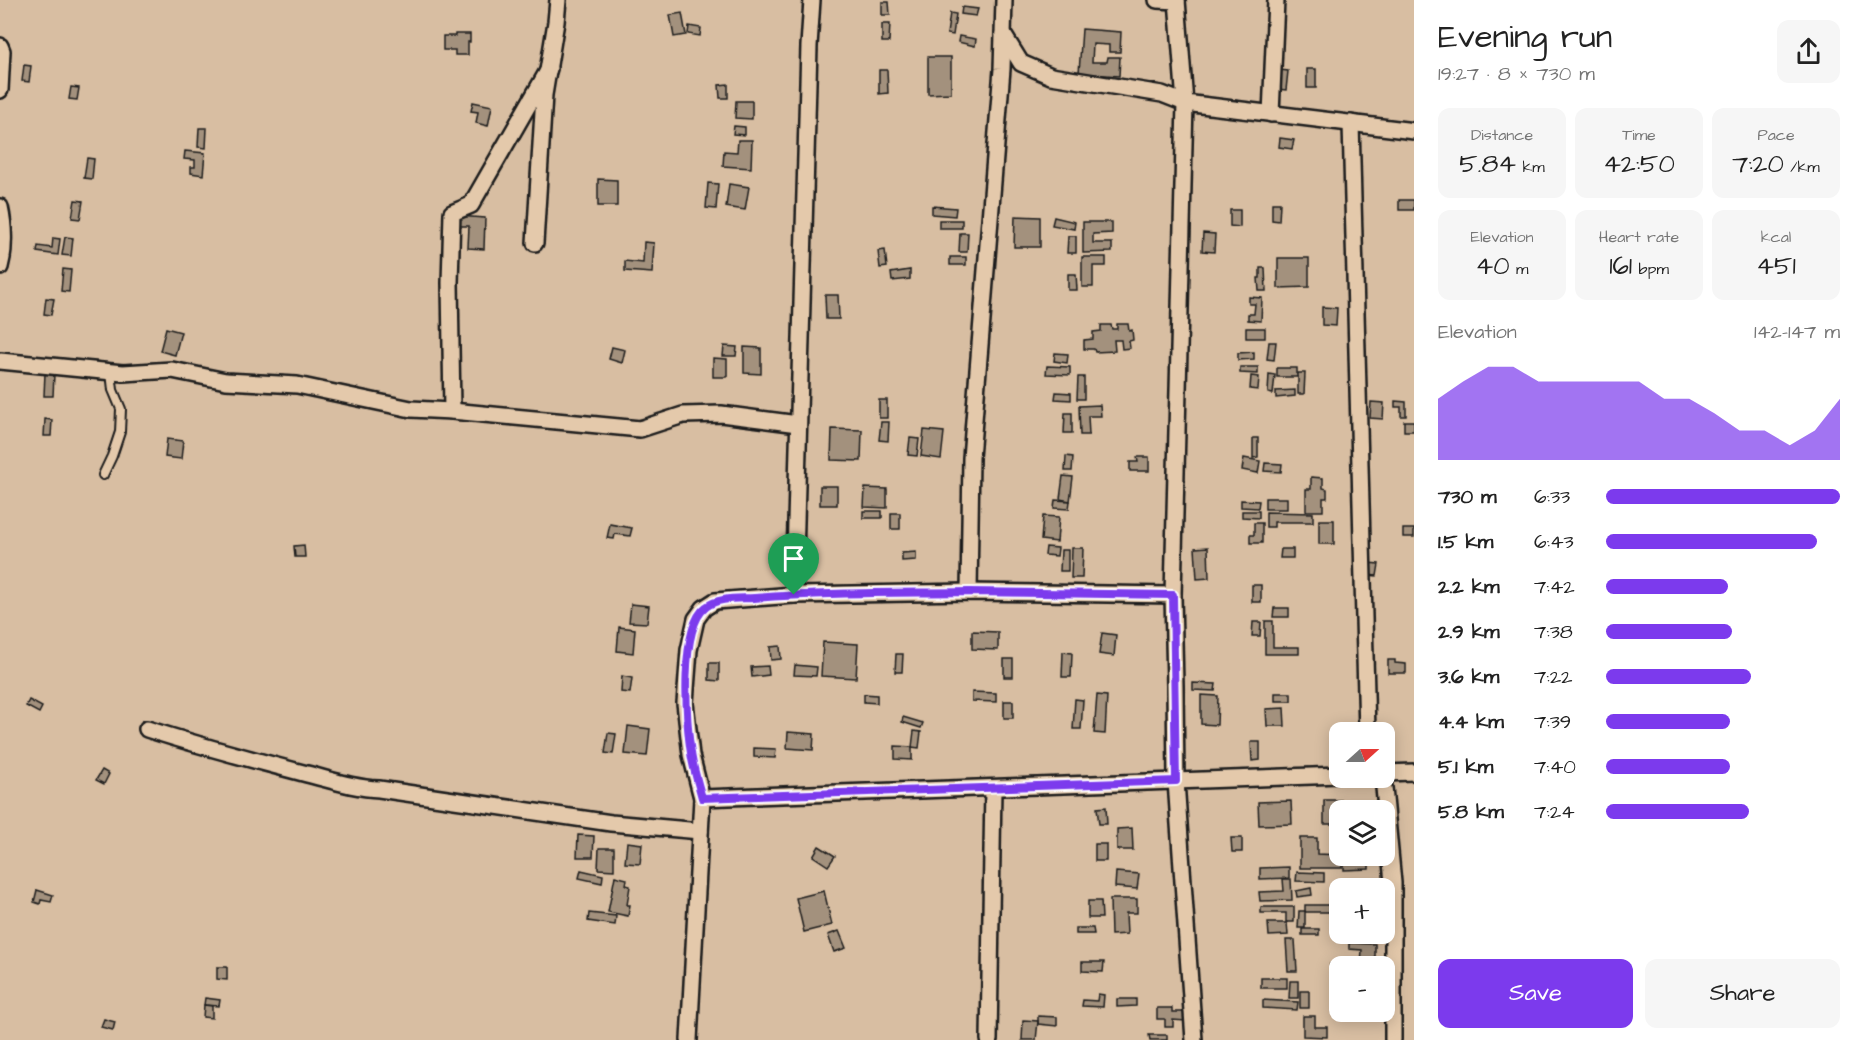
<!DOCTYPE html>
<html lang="en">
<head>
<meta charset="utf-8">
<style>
  :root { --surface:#fff; --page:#f6f6f6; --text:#222; --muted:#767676; --accent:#7c3aed }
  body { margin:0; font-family:"Architects Daughter",sans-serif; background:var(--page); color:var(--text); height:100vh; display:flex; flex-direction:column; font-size:22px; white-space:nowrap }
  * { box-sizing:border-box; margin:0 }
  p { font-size:20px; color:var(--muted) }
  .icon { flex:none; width:33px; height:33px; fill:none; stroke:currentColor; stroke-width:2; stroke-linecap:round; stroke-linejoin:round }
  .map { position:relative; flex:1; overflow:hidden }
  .sheet { display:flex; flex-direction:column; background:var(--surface); width:450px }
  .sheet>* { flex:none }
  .needle { width:39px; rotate:69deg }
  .tools { position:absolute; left:1329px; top:722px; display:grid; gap:12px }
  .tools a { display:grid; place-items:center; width:66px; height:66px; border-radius:12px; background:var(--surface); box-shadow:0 3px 15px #0003; font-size:30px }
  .pin { position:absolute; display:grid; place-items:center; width:51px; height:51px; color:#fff; margin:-62px -26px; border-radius:50% 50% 50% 0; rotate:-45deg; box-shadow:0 0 6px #0007 }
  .pin .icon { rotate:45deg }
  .round { display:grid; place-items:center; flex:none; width:63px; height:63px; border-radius:12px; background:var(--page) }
  .head { display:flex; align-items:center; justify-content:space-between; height:102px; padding:0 24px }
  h1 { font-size:33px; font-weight:600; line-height:45px }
  .figures { display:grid; grid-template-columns:repeat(3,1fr); gap:9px; height:102px; padding:6px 24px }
  .figures div { display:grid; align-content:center; border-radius:12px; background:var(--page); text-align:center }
  .figures b { font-size:26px; font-weight:600 }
  .figures small { font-size:16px; font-weight:400 }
  .figures p { font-size:16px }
  .chart { height:168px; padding:12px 24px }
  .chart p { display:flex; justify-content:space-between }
  .chart svg { width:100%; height:108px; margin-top:6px; fill:var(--accent); opacity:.7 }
  .primary-button { display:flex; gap:12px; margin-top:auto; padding:12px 24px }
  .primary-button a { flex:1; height:69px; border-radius:12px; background:var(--accent); color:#fff; font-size:24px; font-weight:600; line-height:69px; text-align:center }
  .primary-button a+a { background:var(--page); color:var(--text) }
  ul { padding:0 24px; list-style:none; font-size:20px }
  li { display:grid; grid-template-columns:96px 72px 1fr; align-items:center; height:45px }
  li i { height:15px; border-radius:8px; background:var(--accent) }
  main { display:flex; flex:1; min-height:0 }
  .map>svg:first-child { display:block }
  .building { fill:#a3917d; stroke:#1c1c1c; stroke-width:1.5 }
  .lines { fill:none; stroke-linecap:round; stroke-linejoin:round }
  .service-casing { stroke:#1c1c1c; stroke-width:12 }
  .minor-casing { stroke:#1c1c1c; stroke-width:20 }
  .service { stroke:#e4c9ab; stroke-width:8 }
  .minor { stroke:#e4c9ab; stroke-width:15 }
  .route-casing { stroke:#fff; stroke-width:12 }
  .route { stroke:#7c3aed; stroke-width:8 }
</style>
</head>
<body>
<main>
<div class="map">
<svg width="1414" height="1040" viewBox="0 0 1414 1040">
  <rect width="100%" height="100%" fill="#d8bea2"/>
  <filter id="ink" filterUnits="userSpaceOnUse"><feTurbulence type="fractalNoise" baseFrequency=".0167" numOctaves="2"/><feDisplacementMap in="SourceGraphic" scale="12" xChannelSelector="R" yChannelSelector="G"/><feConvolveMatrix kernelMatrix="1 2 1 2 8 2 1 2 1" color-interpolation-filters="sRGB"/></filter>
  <g filter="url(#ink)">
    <g class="building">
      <path d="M882,2h7l1,13h-8z"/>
      <path d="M962,7l16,2 -2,7 -15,-2z"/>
      <path d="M682,13l4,22 -12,2 -4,-22z"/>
      <path d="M950,13l6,1 -3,21 -6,-1z"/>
      <path d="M882,24h8l-1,18h-7z"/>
      <path d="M689,26l12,2 -1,8 -12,-2z"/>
      <path d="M1082,29l39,3 -1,20h-11v-7l-16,-1 -1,18h15l1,-5h12l-1,19 -40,-3z"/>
      <path d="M455,34h15v8h-2v13h-13v-5h-12v-14h12z"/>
      <path d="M959,36l17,3 -1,7 -17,-4z"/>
      <path d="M928,57h23v36l-23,1z"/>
      <path d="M24,65l7,1 -2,16 -7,-1z"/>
      <rect x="1307" y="69" width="9" height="19"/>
      <path d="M879,70h8l1,23 -9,1z"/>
      <path d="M1280,70l8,1 -2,19 -8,-1z"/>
      <path d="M728,84v14h-8l-1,-13z"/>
      <path d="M71,87l8,1 -2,12 -8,-1z"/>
      <path d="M736,101h16v18l-17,-1z"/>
      <path d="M473,102l19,4 -4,20 -12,-3 2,-11 -7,-1z"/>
      <path d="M734,126l11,1v8l-12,-1z"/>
      <path d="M199,128h8l-1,20 -8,-1z"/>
      <path d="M1280,138l14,2 -2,9 -13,-2z"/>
      <path d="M738,140h14l-1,28 -28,-2 1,-15 13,1z"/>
      <path d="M185,151l20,2 -2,22 -12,-2v-6h4v-7l-11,-1z"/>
      <path d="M87,158l7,1 -2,20 -8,-1z"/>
      <path d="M598,179l19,1v26h-19z"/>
      <path d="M708,183l10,1 -2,25 -10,-1z"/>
      <path d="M729,184l20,3 -4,23 -19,-3z"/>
      <path d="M75,200l8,1 -3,18 -8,-1z"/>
      <rect x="1399" y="200" width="15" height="10"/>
      <path d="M1272,203h8l-1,18 -7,-1z"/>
      <path d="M932,206l24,2 -1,8 -23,-2z"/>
      <path d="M1230,210h10v17l-10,-1z"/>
      <path d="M457,216l28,2 -1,31 -16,-1 1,-22h-13z"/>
      <path d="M1015,216l25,1v30h-26z"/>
      <path d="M1054,217l21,5 -1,7 -22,-4z"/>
      <rect x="939" y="220" width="23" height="8"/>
      <path d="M1083,222h29v11l-19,1v9h19v9l-29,1z"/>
      <path d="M960,233h8l-1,19h-8z"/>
      <path d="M1203,233l12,1 -1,18 -12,-1z"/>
      <path d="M1068,236h8v17h-9z"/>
      <path d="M65,237l8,1 -2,18 -9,-1z"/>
      <path d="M53,238l7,1 -2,16 -21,-3 1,-6 14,2z"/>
      <path d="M644,242l10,1 -2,30 -27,-2v-10l18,2z"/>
      <path d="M885,250l2,17 -7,1 -2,-17z"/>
      <rect x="950" y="257" width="16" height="8"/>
      <path d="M1082,257h24v9h-13v21h-11z"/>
      <path d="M1278,258h31v29l-31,1z"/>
      <path d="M1260,268h5l1,23h-7l-1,-13h2z"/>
      <path d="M63,269l8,1 -2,22 -8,-1z"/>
      <path d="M910,270v9l-18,2 -1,-8z"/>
      <path d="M1068,274h8l1,16h-9z"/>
      <path d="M825,295h13l1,24h-13z"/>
      <path d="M1249,297l13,1 -1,23 -13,-1v-6h6l1,-10h-6z"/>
      <path d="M46,298l8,1 -3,16 -7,-1z"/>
      <path d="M1322,307l15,1 -1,18 -14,-1z"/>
      <path d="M1117,324h11l1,7 3,-1 1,10 -4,1 1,7 -8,1 -1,-9h-7l1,11 -20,1 -1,-3h-10v-9l9,-1v-7l8,-1v-6h10l1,4h5z"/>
      <path d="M166,328l15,4 -6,23 -15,-4z"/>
      <rect x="1246" y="328" width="19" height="10"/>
      <path d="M1269,342h7l-2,18 -7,-1z"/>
      <path d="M724,346l13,1 -1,9h-13z"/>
      <path d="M612,347l13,3 -3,13 -13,-4z"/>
      <path d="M744,347l17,1v26l-17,-1z"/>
      <path d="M1254,352v7l-16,1v-7z"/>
      <path d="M1055,353l13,1 -1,9 -13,-2z"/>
      <path d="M713,358l14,1v18h-14z"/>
      <path d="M1047,366l23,1v8l-24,-1z"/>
      <path d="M1240,367h18v7l-18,-1z"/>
      <rect x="1277" y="368" width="20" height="9"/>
      <path d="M45,373l9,1 -1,22h-9z"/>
      <path d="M1298,373h7l-1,21h-6z"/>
      <path d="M1269,374l6,1 -2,19 -5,-1z"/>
      <path d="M1251,376l8,1 -1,13 -8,-1z"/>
      <path d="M1078,377h6v22h-7z"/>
      <path d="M1295,390v6l-19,2v-7z"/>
      <path d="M1056,392l15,1v7l-16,-1z"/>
      <rect x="879" y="400" width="8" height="18"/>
      <path d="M1395,401l11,1v14h-5v-9h-6z"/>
      <path d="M1371,402l13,1 -1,16 -13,-1z"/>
      <path d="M1100,405l1,11h-13l1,19h-9l-1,-29z"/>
      <path d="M1065,413h7v20h-8z"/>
      <path d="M45,419l7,1 -1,16h-7z"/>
      <rect x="1404" y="421" width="10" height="10"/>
      <path d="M881,422h8l-1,19 -9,-1z"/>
      <path d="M832,429l30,1 -1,31 -30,-1z"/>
      <path d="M924,430l20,2 -3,27 -20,-3z"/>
      <path d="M910,438l9,1 -2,17 -9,-1z"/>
      <path d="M1253,438h5v19l-5,1z"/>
      <path d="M167,439l16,2 -2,18 -16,-2z"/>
      <path d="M1066,456l7,1 -1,14h-7z"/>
      <path d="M1137,457h12v14h-19v-9h8z"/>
      <path d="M1244,458l16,3 -2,12 -16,-3z"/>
      <path d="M1265,463l17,1 -1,8 -17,-1z"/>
      <path d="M1063,476l10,1 -3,24 -10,-2z"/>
      <path d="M1311,477l12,1v10l4,1v9h-4v13h-17v-22h5z"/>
      <rect x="820" y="486" width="17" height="19"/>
      <path d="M865,488l22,1v19l-23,-1z"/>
      <rect x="1265" y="498" width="22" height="11"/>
      <path d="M1055,500l15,1 -1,8 -15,-1z"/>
      <path d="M1241,500l18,1 -1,7 -17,-1z"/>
      <rect x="863" y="511" width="19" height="7"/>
      <path d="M1242,511h17v7l-17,-1z"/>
      <path d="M1266,512l47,1v9h-39v5h-8z"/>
      <rect x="891" y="513" width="9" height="16"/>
      <path d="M1043,516l16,1 -2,25 -16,-2z"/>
      <rect x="1319" y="520" width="15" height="24"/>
      <path d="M1254,523h8v20h-12v-8h4z"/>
      <path d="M610,524l22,4 -2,8 -15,-2 -1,5 -7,-1z"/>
      <rect x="1403" y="529" width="11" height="8"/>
      <path d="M304,545l1,12h-10l-1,-11z"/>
      <path d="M1046,547l12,1 -1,8 -12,-1z"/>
      <path d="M1208,547l1,31 -12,1 -2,-31z"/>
      <path d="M1072,548h11l-1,30h-11z"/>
      <path d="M1281,549h12v9h-13z"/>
      <path d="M1061,550h7v21h-8z"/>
      <path d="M916,552v8l-14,1v-8z"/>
      <path d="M1368,563l11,1 -2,12 -10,-1z"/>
      <rect x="1252" y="585" width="9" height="17"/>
      <path d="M631,604l18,2 -2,17 -18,-1z"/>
      <path d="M1274,608h15v9h-16z"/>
      <path d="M1265,621h8v26h26v7h-34z"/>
      <path d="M1253,622h8l-1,14h-8z"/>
      <path d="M619,627l16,2 -2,24 -16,-2z"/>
      <path d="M972,631l26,1v18l-26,-1z"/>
      <path d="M1102,633l14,2 -2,21 -15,-2z"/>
      <path d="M823,642l35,2 -2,34 -35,-2z"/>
      <path d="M780,646l1,13 -10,1 -1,-13z"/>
      <path d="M1063,652l9,1 -1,24h-9z"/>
      <path d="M896,654h7l-1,18h-7z"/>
      <rect x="1004" y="659" width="9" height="18"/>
      <path d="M1388,660h7v3l11,1v9h-18z"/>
      <path d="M709,663h10v18l-10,-1z"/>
      <path d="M795,665l22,2 -1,9 -22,-1z"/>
      <path d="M768,666l1,9 -17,2 -1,-10z"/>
      <path d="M622,676l10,2 -2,15 -9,-1z"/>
      <path d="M1193,683l23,1 -1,7 -22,-1z"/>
      <path d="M972,692l24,1v9l-24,-1z"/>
      <rect x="1275" y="693" width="16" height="8"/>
      <path d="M864,694l13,1v8l-13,-1z"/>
      <path d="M1097,695l10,1 -2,38 -11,-1z"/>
      <path d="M1201,695l17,1 -1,29 -16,-1z"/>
      <path d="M1075,699l8,1 -2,29h-8z"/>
      <path d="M29,700l13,7 -3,6 -13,-7z"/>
      <rect x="1004" y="701" width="9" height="17"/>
      <path d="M1284,708l1,18h-18l-1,-17z"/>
      <path d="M903,717l20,6 -2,5 -19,-6z"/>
      <path d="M628,726l22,3 -3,27 -22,-2z"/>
      <path d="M914,731l7,1 -2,16 -7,-1z"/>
      <path d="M788,732l26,2 -1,16 -26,-2z"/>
      <path d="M608,733l8,1 -3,20 -8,-1z"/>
      <path d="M1384,741h6l-1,21h-5z"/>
      <path d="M1251,742h9v18l-8,1z"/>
      <path d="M895,746l17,1v13l-17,-1z"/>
      <path d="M754,748l22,1 -1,9 -21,-1z"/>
      <path d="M102,770l7,4 -5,10 -8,-4z"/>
      <path d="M1324,800h35v10h-19v14h-16z"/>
      <path d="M1291,801l1,23 -33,1 -1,-23z"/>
      <path d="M1106,807l1,17h-8l-2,-16z"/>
      <path d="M1132,828l1,22h-16v-21z"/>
      <path d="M578,835l16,1 -1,21h-16z"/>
      <path d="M1231,838h11v14h-10z"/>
      <path d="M1300,838h17v16l25,1v13h-42z"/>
      <path d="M627,842l15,2 -2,20 -15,-1z"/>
      <rect x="1095" y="844" width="11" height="17"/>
      <path d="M819,846l16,10 -7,10 -15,-10z"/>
      <path d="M599,848h15v22l-16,-1z"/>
      <path d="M1350,855h19v14l-25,1v-9l10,-1v-4h-4z"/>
      <path d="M1289,867v11l-29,1v-11z"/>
      <path d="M581,870l22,5 -1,8 -23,-5z"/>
      <path d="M1116,872l23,2 -2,15 -22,-2z"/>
      <path d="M1297,872l27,1v9l-28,-1z"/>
      <path d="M615,876l12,3 -1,6 4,1 -3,19h3l-2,11 -20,-4z"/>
      <path d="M1283,879h8l1,21 -32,1 -1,-9 25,-1z"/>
      <path d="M1311,888l1,7 -15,2 -1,-6z"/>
      <path d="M37,890l16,5 -2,7 -10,-2 -1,4 -6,-2z"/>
      <path d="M824,891l8,34 -28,7 -8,-34z"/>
      <path d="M1110,899h27v14h-11l1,21 -16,1z"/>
      <path d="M1088,901h13l1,17h-14z"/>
      <path d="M1305,905h29l-1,7h-28z"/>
      <path d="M1261,907h33v15h-8v-9h-25z"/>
      <path d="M1299,911h6v17h-7z"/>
      <path d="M589,913l27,3 -1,9 -27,-4z"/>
      <path d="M1268,923h19l1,12 -19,1z"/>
      <path d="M1076,928h17l1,6h-18z"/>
      <rect x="1302" y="929" width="17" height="6"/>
      <path d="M839,931l7,17 -12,4 -6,-17z"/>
      <path d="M1286,940h9l2,31h-9z"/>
      <path d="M1349,943l26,1v22h-35v6h-10v-8l31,1 1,-15 -13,-1z"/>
      <path d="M1082,962h22l-1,10 -21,-1z"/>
      <path d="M217,967h10v13l-10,-1z"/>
      <rect x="1261" y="978" width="26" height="10"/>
      <path d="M1290,981h8v17h-9z"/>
      <rect x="1300" y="991" width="9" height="17"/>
      <path d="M1098,994l6,1 -1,12 -21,-1 1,-6 14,1z"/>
      <path d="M205,998l15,2 -1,6 -15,-1z"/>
      <path d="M1117,999h19v7l-19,1z"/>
      <path d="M1263,1000l35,2 -1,8 -34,-2z"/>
      <path d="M204,1005l8,1v12l-9,-1z"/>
      <path d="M1157,1008h15v4h14v9l-13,-1v7h-8v-8h-8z"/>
      <path d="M1038,1016l19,1v9l-19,-2z"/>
      <path d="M1303,1016h12v11h12v10l-24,-1z"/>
      <path d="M104,1019l11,3 -2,8 -12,-3z"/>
      <path d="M1023,1020l15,1 -2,19h-14z"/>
      <path d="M1149,1035h18v5h-17z"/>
    </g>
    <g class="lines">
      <g class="service-casing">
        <path id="service" d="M103,475l9,-19 8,-24 1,-23 -8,-19 -2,-18"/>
      </g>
      <g class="minor-casing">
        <g id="minor">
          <path d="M1157,0l20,1"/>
          <path d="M1177,0l8,103 -12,492 2,91 1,95 18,259"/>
          <path d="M1003,34l18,29 30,13 111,18 23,9 229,28"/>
          <path d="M0,46l2,5 -2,39"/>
          <path d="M1271,114l5,-114"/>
          <path d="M1351,123l16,609"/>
          <path d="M0,207c4,18 5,42 0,60"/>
          <path d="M535,243l9,-148 12,-73 2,-22"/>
          <path d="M0,361l123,12 49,-3 54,11 71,4 114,24 41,2 188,18 43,-14 38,-1 77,10"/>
          <path d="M452,411l-2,-128 2,-70 19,-8 78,-136"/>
          <path d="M969,592l2,-134 31,-389 2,-69"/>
          <path d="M794,595l175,-3 204,3"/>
          <path d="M147,729c53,17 106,31 160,45 24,6 47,14 72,15l232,34 89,8"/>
          <path d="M1384,773l30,-1"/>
          <path d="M1383,777l10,106v157"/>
          <path d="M702,798l638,-23"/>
          <path d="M689,1040l13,-242 -11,-43 -6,-52 4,-53 7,-31 8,-11 11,-7 79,-6 15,-549 3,-46"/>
          <path d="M989,1040l4,-252"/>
        </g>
      </g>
      <use href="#service" class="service"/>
      <use href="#minor" class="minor"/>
    </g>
  </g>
  <g class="lines" filter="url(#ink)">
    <g class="route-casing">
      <path id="route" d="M969,592l204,3 3,186 -474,17c-4,-15 -9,-30 -11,-45 -5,-30 -12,-126 15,-146 12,-10 33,-8 48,-9 72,-6 143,-5 215,-6z"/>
    </g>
    <use href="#route" class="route"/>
  </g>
</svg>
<div class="tools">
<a><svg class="needle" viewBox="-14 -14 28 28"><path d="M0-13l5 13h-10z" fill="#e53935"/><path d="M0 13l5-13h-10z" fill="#767676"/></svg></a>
<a><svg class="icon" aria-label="layers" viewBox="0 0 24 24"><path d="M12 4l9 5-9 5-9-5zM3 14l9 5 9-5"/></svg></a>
<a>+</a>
<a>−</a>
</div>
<div class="pin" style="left:794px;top:595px;background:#1e9e55"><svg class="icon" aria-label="arrive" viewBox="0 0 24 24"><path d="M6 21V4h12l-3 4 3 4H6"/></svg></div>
</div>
<section class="sheet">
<div class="head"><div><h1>Evening run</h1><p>19:27 · 8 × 730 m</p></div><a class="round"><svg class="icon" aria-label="share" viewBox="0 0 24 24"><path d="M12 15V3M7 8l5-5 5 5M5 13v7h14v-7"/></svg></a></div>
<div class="figures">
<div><p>Distance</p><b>5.84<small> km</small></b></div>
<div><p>Time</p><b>42:50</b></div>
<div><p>Pace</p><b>7:20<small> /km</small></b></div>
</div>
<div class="figures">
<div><p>Elevation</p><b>40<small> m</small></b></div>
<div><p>Heart rate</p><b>161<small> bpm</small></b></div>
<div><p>kcal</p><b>451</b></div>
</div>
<div class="chart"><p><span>Elevation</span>142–147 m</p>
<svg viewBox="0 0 160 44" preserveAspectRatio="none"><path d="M0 44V19L10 12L20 6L30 6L40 12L50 12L60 12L70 12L80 12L90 19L100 19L110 25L120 32L130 32L140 38L150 32L160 19V44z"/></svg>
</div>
<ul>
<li><b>730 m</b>6:33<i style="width:100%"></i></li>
<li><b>1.5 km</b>6:43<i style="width:90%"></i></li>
<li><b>2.2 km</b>7:42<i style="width:52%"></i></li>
<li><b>2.9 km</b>7:38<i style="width:54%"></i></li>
<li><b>3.6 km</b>7:22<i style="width:62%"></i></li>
<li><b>4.4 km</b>7:39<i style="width:53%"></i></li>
<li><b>5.1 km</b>7:40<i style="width:53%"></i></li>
<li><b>5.8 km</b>7:24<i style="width:61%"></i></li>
</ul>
<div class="primary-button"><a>Save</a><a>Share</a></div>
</section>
</main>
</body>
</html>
